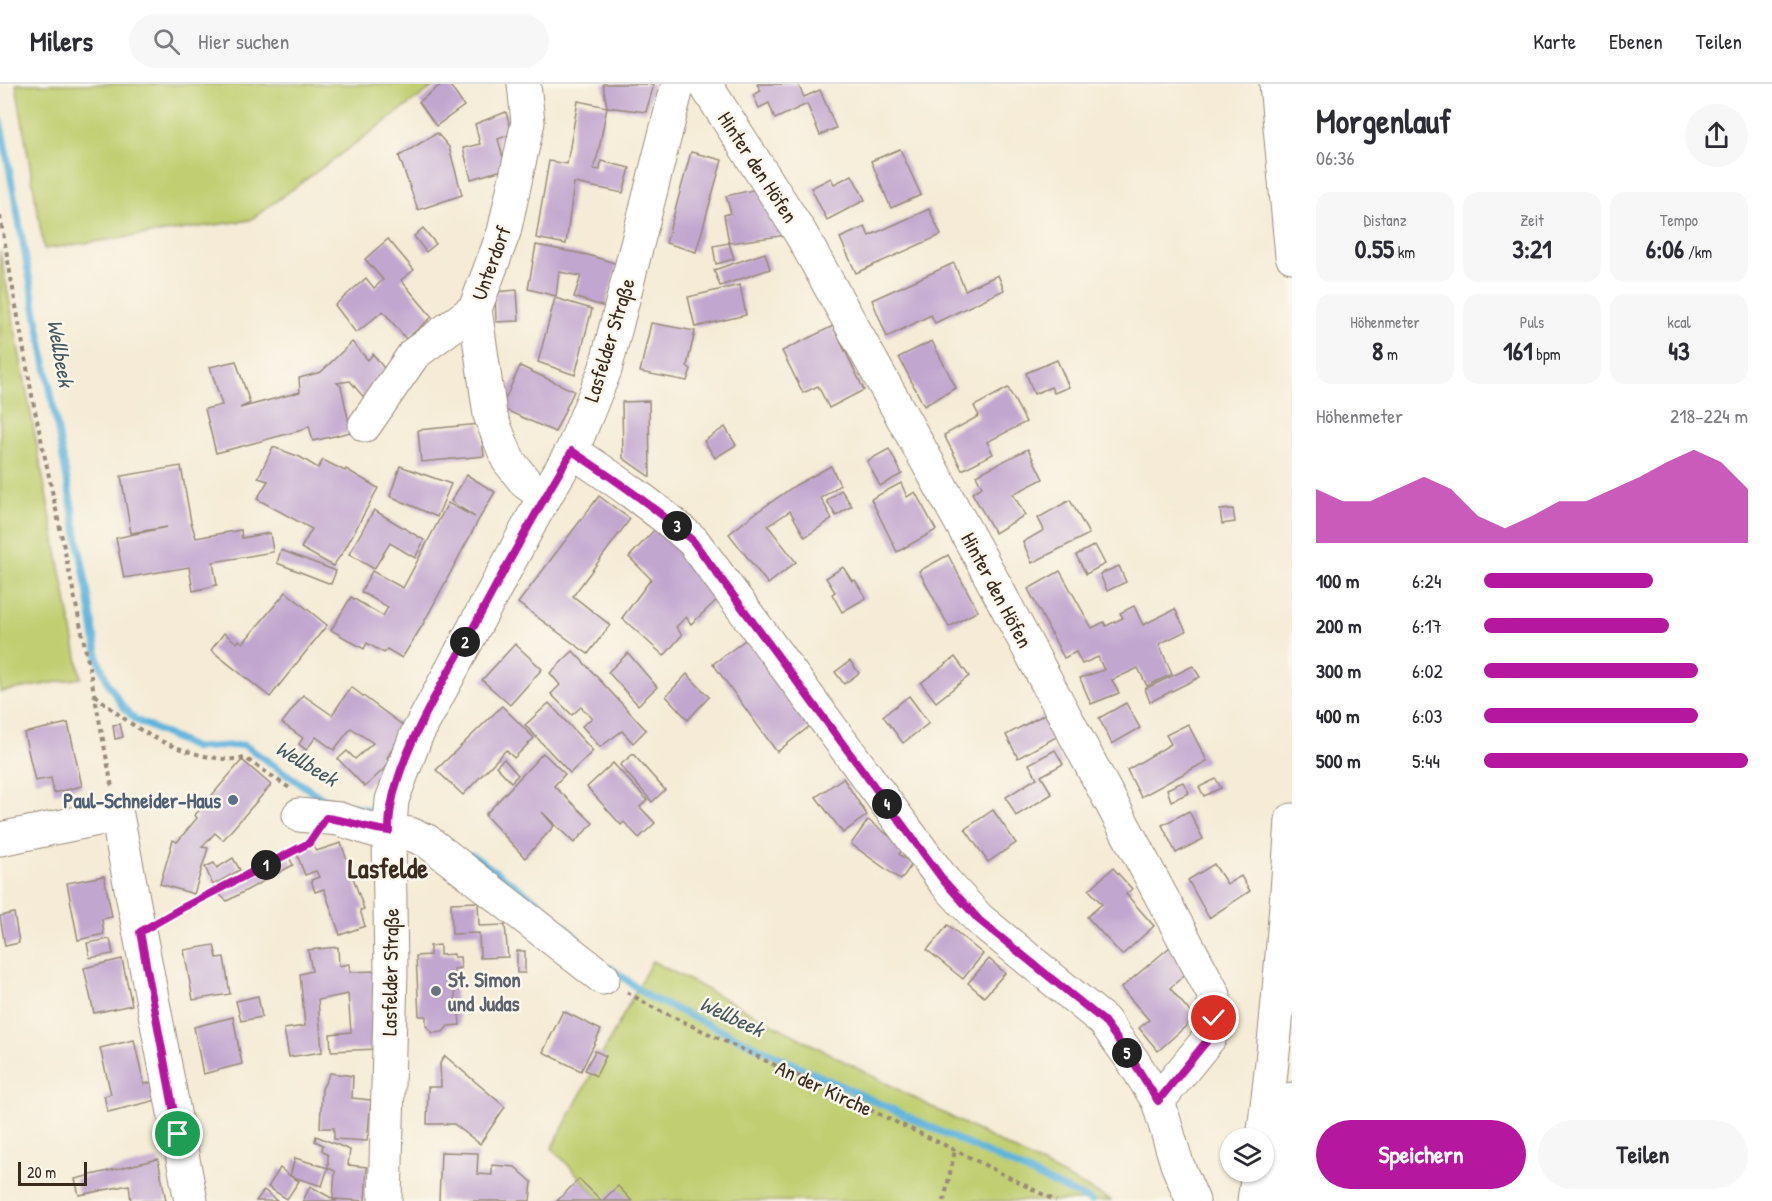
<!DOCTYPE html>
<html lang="de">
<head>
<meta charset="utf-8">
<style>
  :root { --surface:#fff; --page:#f7f7f7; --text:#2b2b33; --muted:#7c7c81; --line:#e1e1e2; --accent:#b5179e }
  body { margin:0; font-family:"Patrick Hand",sans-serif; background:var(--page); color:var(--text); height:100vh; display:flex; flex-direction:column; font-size:22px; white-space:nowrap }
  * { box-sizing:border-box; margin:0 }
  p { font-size:20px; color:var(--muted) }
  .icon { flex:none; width:33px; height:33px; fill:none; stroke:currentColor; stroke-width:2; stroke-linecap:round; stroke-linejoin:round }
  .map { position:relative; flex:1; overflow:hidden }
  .side { display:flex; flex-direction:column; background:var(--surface); width:480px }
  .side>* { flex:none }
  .buttons { position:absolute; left:1220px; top:1044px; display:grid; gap:12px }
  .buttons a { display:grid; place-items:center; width:54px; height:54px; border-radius:50%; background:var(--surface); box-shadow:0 2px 4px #0004; font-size:30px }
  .scale { position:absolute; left:18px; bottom:15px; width:69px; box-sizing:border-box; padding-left:6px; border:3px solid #3b2a1e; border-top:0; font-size:16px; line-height:21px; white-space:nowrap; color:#3b2a1e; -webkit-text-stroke:4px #fbf7ec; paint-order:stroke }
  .pin { position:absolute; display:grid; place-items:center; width:51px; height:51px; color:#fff; margin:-26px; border:3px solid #fff; border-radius:50%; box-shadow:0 2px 6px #0007 }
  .km { position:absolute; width:30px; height:30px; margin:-15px; border-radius:50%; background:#222; color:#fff; font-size:16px; line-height:30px; text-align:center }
  .round { display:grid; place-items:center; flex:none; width:63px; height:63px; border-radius:32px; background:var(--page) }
  .headline { display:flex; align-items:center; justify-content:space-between; height:102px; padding:0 24px }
  h1 { font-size:33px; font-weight:700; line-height:45px }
  .stats { display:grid; grid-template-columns:repeat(3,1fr); gap:9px; height:102px; padding:6px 24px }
  .stats div { display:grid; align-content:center; border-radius:15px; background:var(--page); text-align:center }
  .stats b { font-size:26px; font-weight:700 }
  .stats small { font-size:16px; font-weight:400 }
  .stats p { font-size:16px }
  .chart { height:168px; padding:12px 24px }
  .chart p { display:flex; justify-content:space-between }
  .chart svg { width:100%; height:108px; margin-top:6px; fill:var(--accent); opacity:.7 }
  .cta { display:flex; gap:12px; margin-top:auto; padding:12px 24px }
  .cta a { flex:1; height:69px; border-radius:36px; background:var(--accent); color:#fff; font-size:24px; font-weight:700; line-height:69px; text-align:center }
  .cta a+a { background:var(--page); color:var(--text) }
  ul { padding:0 24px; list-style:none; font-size:20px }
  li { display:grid; grid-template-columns:96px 72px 1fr; align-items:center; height:45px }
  li i { height:15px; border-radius:8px; background:var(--accent) }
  header { display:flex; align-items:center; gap:36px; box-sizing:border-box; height:84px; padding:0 30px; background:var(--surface); border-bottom:2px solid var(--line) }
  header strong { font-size:28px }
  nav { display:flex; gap:33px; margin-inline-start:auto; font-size:21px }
  .search { width:420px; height:54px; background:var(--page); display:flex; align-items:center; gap:15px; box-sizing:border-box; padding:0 21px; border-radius:33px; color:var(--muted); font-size:22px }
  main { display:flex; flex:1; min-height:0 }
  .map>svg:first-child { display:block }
  .green { fill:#c1cf72; stroke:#7e7c48; stroke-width:1.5 }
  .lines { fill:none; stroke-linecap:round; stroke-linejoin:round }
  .stream { stroke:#60b4dc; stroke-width:7 }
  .building { fill:#c1a6cf }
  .minor-casing { stroke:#988a7a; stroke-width:35 }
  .highway-casing { stroke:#988a7a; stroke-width:35 }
  .path { stroke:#988a7a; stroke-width:4; stroke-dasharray:4.5 4.5; stroke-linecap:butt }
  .minor { stroke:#fff; stroke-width:33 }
  .highway { stroke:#fff; stroke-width:33 }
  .route-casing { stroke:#fff; stroke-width:12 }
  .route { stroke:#b5179e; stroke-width:8 }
  .service-dot { fill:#5c6f8a; stroke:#fbf7ec; stroke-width:2 }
  .worship-dot { fill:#6b7280; stroke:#fbf7ec; stroke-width:2 }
  .labels { text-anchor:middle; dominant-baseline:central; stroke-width:5; stroke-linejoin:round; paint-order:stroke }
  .street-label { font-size:21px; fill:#3b2a1e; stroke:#fbf7ec }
  .service-label { font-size:21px; font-weight:bold; fill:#4e5e75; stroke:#fbf7ec; text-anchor:end }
  .worship-label { font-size:21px; font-weight:bold; fill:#5b616d; stroke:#fbf7ec; text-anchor:start }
  .water-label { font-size:22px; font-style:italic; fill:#485a60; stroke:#fbf7ec }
  .district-label { font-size:27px; font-weight:bold; fill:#3b2a1e; stroke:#fbf7ec }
</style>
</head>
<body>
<header>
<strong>Milers</strong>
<div class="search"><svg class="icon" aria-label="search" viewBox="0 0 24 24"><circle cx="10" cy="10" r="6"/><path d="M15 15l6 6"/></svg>Hier suchen</div>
<nav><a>Karte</a><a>Ebenen</a><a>Teilen</a></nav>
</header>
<main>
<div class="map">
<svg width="1292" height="1117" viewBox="0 0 1292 1117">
  <rect width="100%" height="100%" fill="#fbf7ec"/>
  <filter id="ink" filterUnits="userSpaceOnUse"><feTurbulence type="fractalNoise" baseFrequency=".0167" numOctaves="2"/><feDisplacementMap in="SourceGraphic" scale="12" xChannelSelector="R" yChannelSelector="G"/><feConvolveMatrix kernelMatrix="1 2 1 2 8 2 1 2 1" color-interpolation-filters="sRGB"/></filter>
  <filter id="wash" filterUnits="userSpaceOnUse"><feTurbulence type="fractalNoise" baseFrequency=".008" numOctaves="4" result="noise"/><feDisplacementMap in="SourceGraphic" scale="24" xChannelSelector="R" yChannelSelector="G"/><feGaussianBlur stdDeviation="1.35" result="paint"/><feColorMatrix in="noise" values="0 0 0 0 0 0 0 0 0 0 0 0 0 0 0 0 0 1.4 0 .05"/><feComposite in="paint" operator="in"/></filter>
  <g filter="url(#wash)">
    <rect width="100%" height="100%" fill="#f5ebd6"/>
    <g class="green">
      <path d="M16,0h421l-187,136 -206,29z"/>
      <path d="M0,167l81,427 -81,14z"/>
      <path d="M652,877l460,240h-510l-50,-53z"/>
    </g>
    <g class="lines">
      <g class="stream">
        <path d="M0,35l87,469 11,71 10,24 15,24 13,13 59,28 49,-3 79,54 59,14"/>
        <path d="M472,771l67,47 37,35"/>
        <path d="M611,884l38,29 442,204"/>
      </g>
    </g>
    <g id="blocks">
      <g class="building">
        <path d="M442,0h7l15,22 -28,20 -17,-24z"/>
        <path d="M603,0h51l-8,28 -39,-5z"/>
        <path d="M757,0h41l6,13 16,-7 16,38 -16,7 -13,-31 -32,15 -6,-16 -10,5 -6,-13 8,-4z"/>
        <path d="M578,17l29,6 -9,47 -5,15 7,1 1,-9 29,7 -7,25 -49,-10 -8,61 -30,-6 13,-77 18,3z"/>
        <path d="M506,28l6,22 -14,5 8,30 -35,10 -8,-31 17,-4 -5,-20z"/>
        <path d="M437,49l12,14 13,48 -44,15 -19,-54z"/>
        <path d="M900,65l21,46 -30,13 -20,-47z"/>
        <path d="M691,68l31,8 -26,92 -30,-9z"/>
        <path d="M852,91l13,25 -38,20 -16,-32 20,-10 3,6z"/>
        <path d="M761,104l27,47 -59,8 5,16 -18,5 -3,-18 16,-3 -5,-28 7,-2 -5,-17z"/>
        <path d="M929,125l12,26 -85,38 -16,-35 25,-11 4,9z"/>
        <path d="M423,144l13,16 -10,8 -12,-16z"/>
        <path d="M388,155l26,31 -13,10 31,37 -26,22 -23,-28 -27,22 -21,-28 31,-27 8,10 9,-8 -18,-21z"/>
        <path d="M536,161l52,10 30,9 -13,43 -31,-10 7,-21 -22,-4 -3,24 -28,-7z"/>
        <path d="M765,169l5,16 -50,17 -6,-16z"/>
        <path d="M954,179l11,27 33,-15 6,15 -69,33 -4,-8 -44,22 -15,-37z"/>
        <path d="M740,201l6,30 -51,12 -7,-30z"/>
        <path d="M517,206l2,31 -23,1 -1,-30z"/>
        <path d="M555,214l37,11 -17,66 -37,-13z"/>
        <path d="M651,239l44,8 -8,35 4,3 -4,12 -47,-9z"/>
        <path d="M833,242l31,64 -35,18 -11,-22 -15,7 -21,-42z"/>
        <path d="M932,257l24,47 -32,18 -25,-49z"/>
        <path d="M352,258l16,18 5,-6 17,22 -24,24 -16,-19 -13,2 4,3 10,46 -38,9 -4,-15 -7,4 -86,23 -11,-44 17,-4 -12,-38 26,-6 14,42 -10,5 60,-16 -1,-14 22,-6z"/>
        <path d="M1057,276l12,27 -15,6 -3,-6 -17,7 -8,-21z"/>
        <path d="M520,282l54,25 -19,41 -54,-24z"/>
        <path d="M1008,304l18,34 -39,20 6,12 -31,16 -18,-35 35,-19 -5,-10z"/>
        <path d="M649,317l1,76 -27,-19 -1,-56z"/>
        <path d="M480,340l4,32 -63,6 -3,-32z"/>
        <path d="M725,343l11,18 -21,13 -11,-17z"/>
        <path d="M273,363l27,10 18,11 5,-8 22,11 1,-2 32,19 -33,61 -12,17 -32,-18 11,-19 -55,-30 11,-18 -10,-3z"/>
        <path d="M889,365l13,25 -22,12 -13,-25z"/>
        <path d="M1028,365l15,30 -30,15 12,21 -30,18 -23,-40 10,-6 -6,-12z"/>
        <path d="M181,382l10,56 5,16 45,-8 1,8 28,-5 3,19 -60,10 4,23 -24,6 -4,-24 -65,11 -8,-40 51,-11 -36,6 -10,-57z"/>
        <path d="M400,382l51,18 -14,33 -47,-21z"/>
        <path d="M831,382l9,19 -19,13 11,21 -27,18 -15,-26 -22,15 28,36 -28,22 -39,-50 28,-22 39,-27z"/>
        <path d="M467,391l28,17 -16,27 -57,107 -20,32 -15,-9 -3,4 -17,-10 -3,6 -33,-19 20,-33 32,19 5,-9 -27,-15 11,-21 31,17 45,-85 27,14 -24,-16z"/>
        <path d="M901,399l6,14 8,-5 21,38 -39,22 -26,-53z"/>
        <path d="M841,406l11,16 -16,10 -9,-15z"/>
        <path d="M599,412l31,23 -57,77 37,29 -22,29 -70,-51z"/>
        <path d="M1070,416l19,34 -57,29 -9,-21 21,-12 -6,-12z"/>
        <path d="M1233,425l2,13 -13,2 -2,-14z"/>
        <path d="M374,426l50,30 -9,18 -25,-15 -16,26 -25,-15z"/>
        <path d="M658,442l30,31 29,43 -26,24 -5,-7 -10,10 6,8 -18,21 -42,-38 29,-39 -22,-22z"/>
        <path d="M1095,461l10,19 -19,10 -10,-19z"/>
        <path d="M281,466l55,21 -5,13 -54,-21z"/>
        <path d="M948,471l30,56 -29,16 -30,-56z"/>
        <path d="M1119,482l7,16 -19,9 -7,-17z"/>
        <path d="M843,483l9,14 3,-1 11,18 -24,14 -10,-18 3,-2 -9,-14z"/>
        <path d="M1060,487l32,57 12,-6 2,4 17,-8 -3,-5 14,-7 9,19 32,-16 11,22 -27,13 13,30 -25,12 -9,-18 -26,12 7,13 -28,11 -11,-26 24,-8 -6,-13 -16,7 -6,-12 -12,6 -36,-69z"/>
        <path d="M286,508l41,33 -57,72 -59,-47 13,-17 13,10 2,-3 4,3z"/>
        <path d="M748,554l63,87 -34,27 -64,-88z"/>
        <path d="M515,560l27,25 -32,36 -28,-25z"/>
        <path d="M573,567l73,79 -13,13 -11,-12 -22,16 -18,-21 10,-8 -11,-11 -9,8 -21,-21 9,-9 -10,-12z"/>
        <path d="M628,569l29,34 -19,18 -30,-33z"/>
        <path d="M955,573l14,19 -33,26 -15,-19z"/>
        <path d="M850,577l9,12 -15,11 -9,-12z"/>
        <path d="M1193,582l7,11 -50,25 -5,-13z"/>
        <path d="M687,590l22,23 -21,23 -22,-24z"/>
        <path d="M351,603l54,40 -18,31 4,4 -26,25 -27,-28 9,-8 8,8 18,-16 -22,-15 -17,22 -18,-13 -10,13 -7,-6 4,-6 -21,-15 21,-28 29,20z"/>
        <path d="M909,612l20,27 -26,20 -20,-27z"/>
        <path d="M549,619l44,48 -23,22 -45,-48z"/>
        <path d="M1126,619l14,25 -28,16 -13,-26z"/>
        <path d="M502,622l32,32 -20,20 -8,-8 -43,45 -27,-25z"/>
        <path d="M1045,630l13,22 -40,22 -12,-23z"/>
        <path d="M68,639l14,63 -28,7 -3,-15 -16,3 -11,-48z"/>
        <path d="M120,640l3,13 -8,2 -2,-14z"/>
        <path d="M1188,640l19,37 -66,36 -14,-27 44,-26 -5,-9z"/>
        <path d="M1055,666l8,14 -22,12 11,18 -36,22 -10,-19 31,-19 -8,-14z"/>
        <path d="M543,669l22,21 -11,12 39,37 -19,20 -32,-31 12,14 -29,32 -40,-43z"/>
        <path d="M633,670l32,36 -13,12 -32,-37z"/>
        <path d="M504,675l14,16 -7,7 -15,-16z"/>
        <path d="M242,676l29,25 -48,55 -8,-7 -13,14 6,1 -14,46 -34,-10 13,-44 4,2 20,-24 -2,-3z"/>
        <path d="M613,679l34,37 -7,7 15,16 -16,15 -15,-16 -3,3 -34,-38z"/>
        <path d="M843,694l24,37 -24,18 -27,-36z"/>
        <path d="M1216,695l5,9 -17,8 -5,-9z"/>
        <path d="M1183,698l6,11 -18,8 -4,-12z"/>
        <path d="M993,726l23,33 -28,19 -23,-33z"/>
        <path d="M1189,727l14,28 -27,14 -14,-28z"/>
        <path d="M868,736l36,27 -5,7 13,10 -11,16 -50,-36z"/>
        <path d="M341,759l23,66 -4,1 5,16 -25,9 -16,-46 -9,3 -4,-12 8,-3 -3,-6 -11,4 -9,-23 18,-6 2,5z"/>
        <path d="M288,771l5,10 -66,36 -8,-7z"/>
        <path d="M233,774l7,12 -27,15 -8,-18 9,-4 3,5z"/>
        <path d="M1214,780l13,20 14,-8 9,15 -41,27 -21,-38z"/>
        <path d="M1113,784l19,21 -6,5 28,32 -32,29 -35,-38 15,-13 -13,-14z"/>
        <path d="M104,792l8,41 -10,2 2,15 -26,6 -11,-57z"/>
        <path d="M478,818l1,24 26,-1 3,32 -28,1 -1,-25 -27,1 -1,-31z"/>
        <path d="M14,829l5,30 -14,3 -5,-30z"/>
        <path d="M948,841l35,29 -20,25 -36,-29z"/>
        <path d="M110,855l3,15 -23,4 -3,-15z"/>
        <path d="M214,861l3,13 7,-1 6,37 -37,6 -9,-50z"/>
        <path d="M440,861v10l14,-1v3h6l1,11 -7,1 2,45 3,-1 1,12 -12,1 -5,6 -10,1 -7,-7v-10h-7l-3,-60 14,-1v-9z"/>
        <path d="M338,863l1,19 10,-2 1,8 25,-1 2,78 -46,2 -1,-17 21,-2 -3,-38 -30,6 4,52 -33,5 -5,-28 21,-3 -5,-52 12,-3 -4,-21z"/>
        <path d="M1170,863l20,23 -20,18 25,30 -37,33 -19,-23 10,-8 -28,-32z"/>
        <rect x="517" y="867" width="8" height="22"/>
        <path d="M122,875l10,46 -38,8 -10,-45z"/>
        <path d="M989,875l16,14 -21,24 -16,-14z"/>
        <path d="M258,912l4,21 -21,4 -5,-20z"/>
        <path d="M563,927l38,19 -20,41 -38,-19z"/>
        <path d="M233,933l9,47 -39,10 -9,-47z"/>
        <path d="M134,956l10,44 9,-2 4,18 -49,12 -4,-16 7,-2 -11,-46z"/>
        <path d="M595,967l11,5 -10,20 -11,-6z"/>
        <path d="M445,972l60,51 -25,37 -26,-20h-27l1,-37h13l-1,-24z"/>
        <path d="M330,989l23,3 -1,22 19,2 -4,41 -33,-2v-11h-14l2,-39z"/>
        <path d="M316,1052l34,14 -2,15 19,2 -2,34 -32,-2 2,-28 -7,-3v-13l-6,-5 1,-5 -8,-4z"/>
        <path d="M441,1068l37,1 -1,21 15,1v-10l23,2 17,15 -2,19h-91z"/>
        <path d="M295,1074l33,10 -6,18 -32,-10 9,5 -12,18 -19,-12 12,-19 10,8z"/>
        <path d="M158,1075l8,42h-35l-2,-16 -50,10 -4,-16z"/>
        <path d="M579,1095l23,22 16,-15 14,15h-75z"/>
        <path d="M310,1102l23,13 4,2h-34z"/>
        <path d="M264,1106l13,11h-21z"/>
      </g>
    </g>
  </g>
  <g filter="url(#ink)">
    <use href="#blocks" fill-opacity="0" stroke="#988a7a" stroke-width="1.5"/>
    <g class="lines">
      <g class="minor-casing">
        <g id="minor">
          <path d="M524,0l4,38 -24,110 -29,77 15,106 18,45 18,23 19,14"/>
          <path d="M705,0l96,150 179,323 234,438v23l-4,19 -52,64"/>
          <path d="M365,341l49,-71 61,-45"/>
          <path d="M572,367c42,28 83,56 121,90l251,340 35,38 125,102 29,40 25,40 19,63 16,37"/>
          <path d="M299,731l40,4 34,11 37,4 17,7 176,137"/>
          <path d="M0,755l117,-24 74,386"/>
          <path d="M385,1117l6,-229 -2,-134 3,-38 24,-64 120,-224 36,-61 33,-81 73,-286"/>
        </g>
      </g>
      <g class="highway-casing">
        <g id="highway">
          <path d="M1276,0l16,172"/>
          <path d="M1263,1054c14,-105 22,-212 29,-318"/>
          <path d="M1254,1117l4,-29"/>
          <path d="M1279,1117l13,-102"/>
        </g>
      </g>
      <g class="path">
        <path d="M0,132l33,185 55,260 24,126"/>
        <path d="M95,611c33,28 56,46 99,58 16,5 34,8 51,5l46,31"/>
        <path d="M165,834l140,-73"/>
        <path d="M627,908l23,14 305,144 101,51"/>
        <path d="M944,1117l11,-51"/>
      </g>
      <use href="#minor" class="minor"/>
      <use href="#highway" class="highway"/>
    </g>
  </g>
  <g class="lines" filter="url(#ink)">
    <g class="route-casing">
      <path id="route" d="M178,1050l-38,-202 42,-24 127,-65 17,-25c22,2 41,11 63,13 -1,-62 53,-147 83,-201 32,-60 65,-120 100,-179 42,28 83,56 121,90l251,340 35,39 125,101 29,40 25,40 52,-64 4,-19"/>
    </g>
    <use href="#route" class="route"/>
  </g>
  <circle class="service-dot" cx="233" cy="716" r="6"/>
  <circle class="worship-dot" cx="436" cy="907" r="6"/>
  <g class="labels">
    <g class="street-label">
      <text transform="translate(758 83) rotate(57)">Hinter den Höfen</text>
      <text transform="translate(491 179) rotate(-70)">Unterdorf</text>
      <text transform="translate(609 256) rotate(-73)">Lasfelder Straße</text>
      <text transform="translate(997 506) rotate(62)">Hinter den Höfen</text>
      <text transform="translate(390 888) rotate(-89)">Lasfelder Straße</text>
      <text transform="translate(824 1004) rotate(25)">An der Kirche</text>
    </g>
    <g class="service-label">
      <text x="221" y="716">Paul-Schneider-Haus</text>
    </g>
    <g class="worship-label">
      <text x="448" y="895">St. Simon<tspan x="448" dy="24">und Judas</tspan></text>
    </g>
    <g class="water-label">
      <text transform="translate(61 269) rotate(80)">Wellbeek</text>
      <text transform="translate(307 679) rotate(31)">Wellbeek</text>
      <text transform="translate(732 932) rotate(25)">Wellbeek</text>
    </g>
    <g class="district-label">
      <text x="388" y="784">Lasfelde</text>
    </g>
  </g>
</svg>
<div class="buttons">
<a><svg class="icon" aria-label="layers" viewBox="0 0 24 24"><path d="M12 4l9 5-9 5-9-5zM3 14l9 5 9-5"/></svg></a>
</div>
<div class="scale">20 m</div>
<div class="pin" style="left:178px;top:1050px;background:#1e9e55"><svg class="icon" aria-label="arrive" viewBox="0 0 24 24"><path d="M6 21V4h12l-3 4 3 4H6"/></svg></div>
<div class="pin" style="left:1214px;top:934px;background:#d93025"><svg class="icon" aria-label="check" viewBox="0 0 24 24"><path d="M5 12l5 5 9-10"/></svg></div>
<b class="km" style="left:266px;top:781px">1</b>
<b class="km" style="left:465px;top:558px">2</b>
<b class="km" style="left:677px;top:442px">3</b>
<b class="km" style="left:887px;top:720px">4</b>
<b class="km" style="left:1127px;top:969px">5</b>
</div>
<section class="side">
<div class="headline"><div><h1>Morgenlauf</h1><p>06:36</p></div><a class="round"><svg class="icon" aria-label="share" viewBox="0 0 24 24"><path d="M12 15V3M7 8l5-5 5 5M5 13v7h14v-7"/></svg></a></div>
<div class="stats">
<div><p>Distanz</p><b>0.55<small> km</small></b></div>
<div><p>Zeit</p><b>3:21</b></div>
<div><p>Tempo</p><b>6:06<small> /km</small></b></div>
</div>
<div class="stats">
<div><p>Höhenmeter</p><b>8<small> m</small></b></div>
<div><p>Puls</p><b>161<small> bpm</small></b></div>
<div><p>kcal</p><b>43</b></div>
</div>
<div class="chart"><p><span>Höhenmeter</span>218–224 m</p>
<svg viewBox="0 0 160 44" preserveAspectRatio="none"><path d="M0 44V22L10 27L20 27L30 22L40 17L50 22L60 33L70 38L80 33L90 27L100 27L110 22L120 17L130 11L140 6L150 11L160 22V44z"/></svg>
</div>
<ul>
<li><b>100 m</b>6:24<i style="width:64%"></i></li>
<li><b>200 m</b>6:17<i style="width:70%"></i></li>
<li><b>300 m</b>6:02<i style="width:81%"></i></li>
<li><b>400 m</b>6:03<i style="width:81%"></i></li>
<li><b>500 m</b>5:44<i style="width:100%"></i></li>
</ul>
<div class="cta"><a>Speichern</a><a>Teilen</a></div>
</section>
</main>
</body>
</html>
